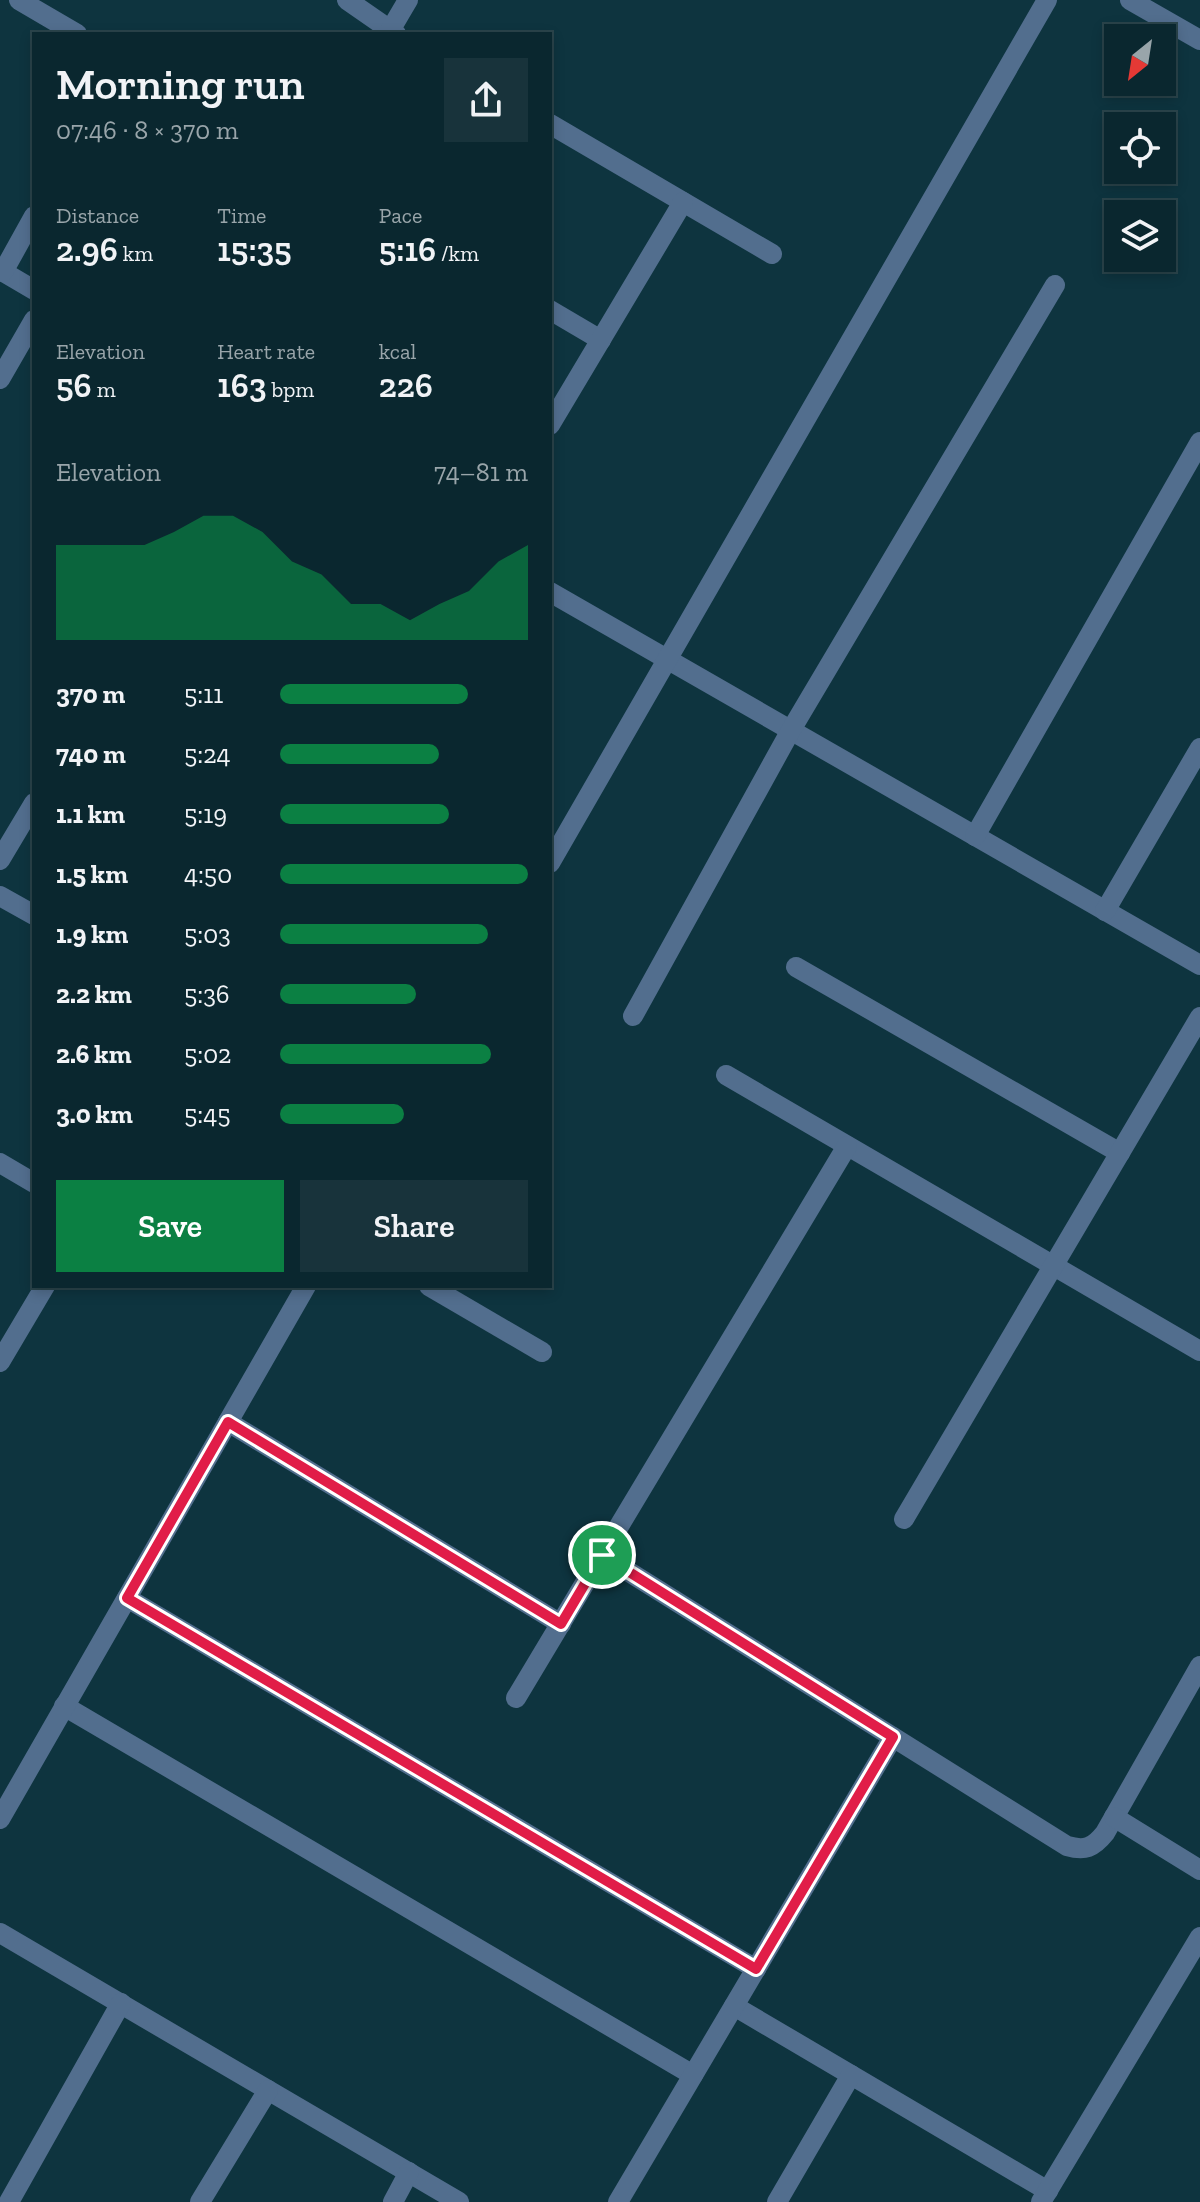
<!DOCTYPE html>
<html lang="en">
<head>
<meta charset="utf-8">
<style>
  :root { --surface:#0a272f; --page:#18333b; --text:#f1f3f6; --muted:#99a5aa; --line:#2a444b; --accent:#0b8043 }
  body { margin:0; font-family:"Zilla Slab",serif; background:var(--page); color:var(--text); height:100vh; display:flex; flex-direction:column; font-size:30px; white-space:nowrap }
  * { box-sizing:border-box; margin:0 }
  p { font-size:26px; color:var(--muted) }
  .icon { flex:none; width:44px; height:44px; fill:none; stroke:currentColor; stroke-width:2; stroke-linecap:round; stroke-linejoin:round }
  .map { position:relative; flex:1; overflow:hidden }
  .details { position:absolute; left:32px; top:32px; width:520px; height:1256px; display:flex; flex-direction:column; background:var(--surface); border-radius:0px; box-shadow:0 4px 12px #0003,0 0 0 2px var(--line) }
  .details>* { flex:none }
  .needle { width:52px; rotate:210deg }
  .buttons { position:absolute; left:1104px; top:24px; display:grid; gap:16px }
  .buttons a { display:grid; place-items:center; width:72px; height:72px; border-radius:0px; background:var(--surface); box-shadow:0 4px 12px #0003,0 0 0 2px var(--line); font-size:40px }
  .pin { position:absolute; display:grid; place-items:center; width:68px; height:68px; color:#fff; margin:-34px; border:4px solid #fff; border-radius:50%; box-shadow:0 2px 8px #0007 }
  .round { display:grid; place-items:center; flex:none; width:84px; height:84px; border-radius:0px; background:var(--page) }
  .headline { display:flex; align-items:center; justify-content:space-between; height:136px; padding:0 24px }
  h1 { font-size:44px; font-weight:600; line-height:60px }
  .figures { display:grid; grid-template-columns:repeat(3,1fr); gap:12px; height:136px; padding:8px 24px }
  .figures div { display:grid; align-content:center }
  .figures b { font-size:34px; font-weight:600 }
  .figures small { font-size:22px; font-weight:400 }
  .figures p { font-size:22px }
  .chart { height:224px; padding:16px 24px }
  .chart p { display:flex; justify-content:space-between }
  .chart svg { width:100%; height:144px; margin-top:8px; fill:var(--accent); opacity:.7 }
  .action { display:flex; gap:16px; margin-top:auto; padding:16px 24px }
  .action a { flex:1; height:92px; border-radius:0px; background:var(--accent); color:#fff; font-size:32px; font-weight:600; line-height:92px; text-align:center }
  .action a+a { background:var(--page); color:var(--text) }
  ul { padding:0 24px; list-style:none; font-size:26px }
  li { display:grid; grid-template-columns:128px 96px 1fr; align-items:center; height:60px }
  li i { height:20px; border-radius:10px; background:var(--accent) }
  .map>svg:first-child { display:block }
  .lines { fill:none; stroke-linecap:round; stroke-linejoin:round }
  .minor { stroke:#526e8e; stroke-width:20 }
  .route-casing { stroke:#fff; stroke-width:16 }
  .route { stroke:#e11d48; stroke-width:10 }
</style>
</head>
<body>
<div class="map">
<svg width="1200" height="2202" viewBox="0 0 1200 2202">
  <rect width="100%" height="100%" fill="#0e343f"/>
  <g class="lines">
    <g class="minor">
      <path d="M19,0l58,34"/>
      <path d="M347,0l49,34"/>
      <path d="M1130,0l70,40"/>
      <path d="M388,34l20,-34"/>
      <path d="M550,124l222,130"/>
      <path d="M0,270l34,20"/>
      <path d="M3,272l31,-56"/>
      <path d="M550,310l51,30"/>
      <path d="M0,379l34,-59"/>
      <path d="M550,425l133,-223"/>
      <path d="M550,592l650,373"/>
      <path d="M975,836l225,-394"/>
      <path d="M0,860l34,-57"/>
      <path d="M550,863l497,-863"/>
      <path d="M0,896l34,19"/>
      <path d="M1105,911l95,-163"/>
      <path d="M796,967l324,186"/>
      <path d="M633,1016l158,-286 264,-445"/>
      <path d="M726,1075l474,276"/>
      <path d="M0,1163l34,20"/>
      <path d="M429,1286l113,66"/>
      <path d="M0,1362l45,-76"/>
      <path d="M228,1422l333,202"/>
      <path d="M904,1519l296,-502"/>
      <path d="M602,1555l465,291c18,5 26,2 38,-13l95,-167"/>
      <path d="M127,1598l629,371"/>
      <path d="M516,1698l331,-552"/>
      <path d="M64,1706l629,369"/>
      <path d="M1114,1817l86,53"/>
      <path d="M0,1819l306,-533"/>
      <path d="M0,1933l459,269"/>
      <path d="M734,2006l314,185"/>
      <path d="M9,2202l112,-199"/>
      <path d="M200,2202l68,-112"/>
      <path d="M393,2202l16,-30"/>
      <path d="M618,2202l275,-465"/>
      <path d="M777,2202l74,-127"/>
      <path d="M1041,2202l159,-265"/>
    </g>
  </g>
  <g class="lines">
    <g class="route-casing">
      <path id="route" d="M228,1422l333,202 41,-69 291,182 -137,232 -629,-371z"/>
    </g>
    <use href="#route" class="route"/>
  </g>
</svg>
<div class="buttons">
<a><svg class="needle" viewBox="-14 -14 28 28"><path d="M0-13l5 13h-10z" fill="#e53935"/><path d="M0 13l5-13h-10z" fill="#99a5aa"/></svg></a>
<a><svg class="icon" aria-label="locate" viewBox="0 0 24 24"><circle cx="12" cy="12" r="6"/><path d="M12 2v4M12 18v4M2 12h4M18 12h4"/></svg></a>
<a><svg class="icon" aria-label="layers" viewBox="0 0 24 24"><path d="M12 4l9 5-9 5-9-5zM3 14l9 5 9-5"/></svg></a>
</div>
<div class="pin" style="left:602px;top:1555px;background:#1e9e55"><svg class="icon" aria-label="arrive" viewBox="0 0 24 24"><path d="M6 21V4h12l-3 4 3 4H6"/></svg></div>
<section class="details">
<div class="headline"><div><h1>Morning run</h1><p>07:46 · 8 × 370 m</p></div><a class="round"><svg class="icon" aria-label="share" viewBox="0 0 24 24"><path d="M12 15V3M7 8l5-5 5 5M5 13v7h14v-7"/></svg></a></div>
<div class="figures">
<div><p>Distance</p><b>2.96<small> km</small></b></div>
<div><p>Time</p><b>15:35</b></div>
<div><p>Pace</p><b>5:16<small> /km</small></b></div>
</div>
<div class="figures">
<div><p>Elevation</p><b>56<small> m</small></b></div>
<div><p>Heart rate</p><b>163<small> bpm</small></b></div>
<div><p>kcal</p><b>226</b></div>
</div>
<div class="chart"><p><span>Elevation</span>74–81 m</p>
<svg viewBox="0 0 160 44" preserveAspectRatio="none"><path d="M0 44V15L10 15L20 15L30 15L40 11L50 6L60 6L70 11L80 20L90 24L100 33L110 33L120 38L130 33L140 29L150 20L160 15V44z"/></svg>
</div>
<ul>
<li><b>370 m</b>5:11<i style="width:76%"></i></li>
<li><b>740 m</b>5:24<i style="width:64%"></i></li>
<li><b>1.1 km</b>5:19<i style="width:68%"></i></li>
<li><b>1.5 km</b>4:50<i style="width:100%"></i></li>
<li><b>1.9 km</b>5:03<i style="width:84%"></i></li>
<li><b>2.2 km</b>5:36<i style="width:55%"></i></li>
<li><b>2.6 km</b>5:02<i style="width:85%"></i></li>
<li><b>3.0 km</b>5:45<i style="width:50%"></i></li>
</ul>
<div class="action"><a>Save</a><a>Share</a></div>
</section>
</div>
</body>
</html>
